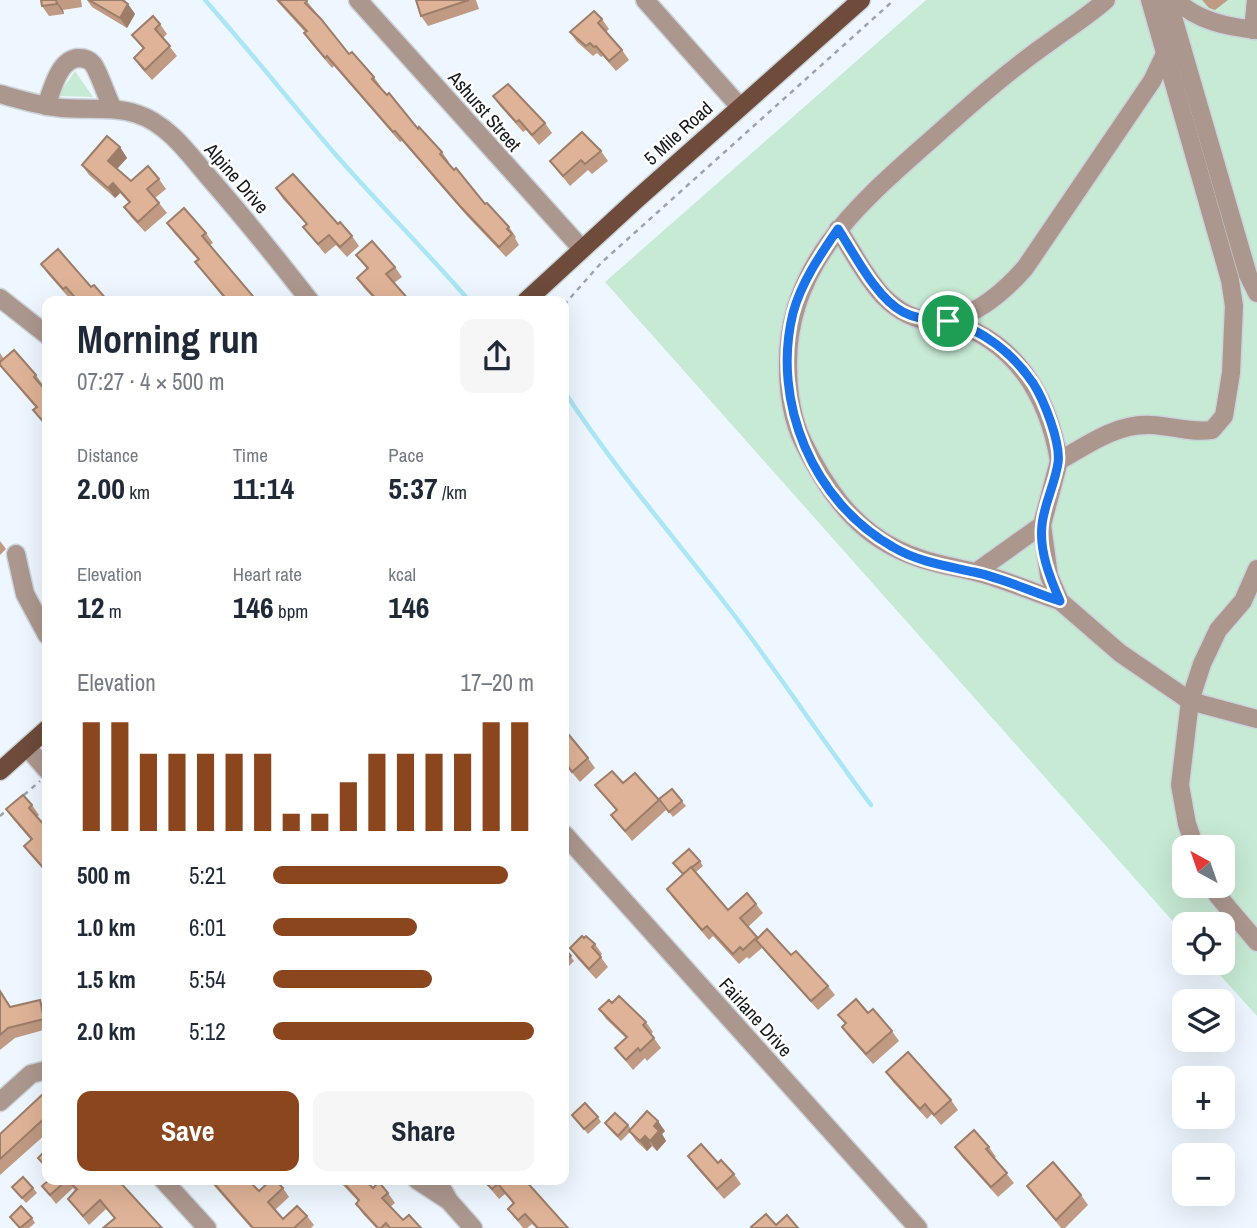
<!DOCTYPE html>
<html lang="en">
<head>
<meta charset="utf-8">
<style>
  :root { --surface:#fff; --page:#f6f6f7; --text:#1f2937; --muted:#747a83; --accent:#8b461d }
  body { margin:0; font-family:"Archivo Narrow",sans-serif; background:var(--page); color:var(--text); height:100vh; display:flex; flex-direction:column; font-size:26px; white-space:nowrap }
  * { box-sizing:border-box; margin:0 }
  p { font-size:23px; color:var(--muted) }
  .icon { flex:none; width:38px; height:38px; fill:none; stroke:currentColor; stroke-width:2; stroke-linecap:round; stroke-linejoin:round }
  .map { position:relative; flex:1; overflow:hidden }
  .panel { position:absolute; left:42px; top:296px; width:527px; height:889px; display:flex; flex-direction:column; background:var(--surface); border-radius:14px; box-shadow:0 7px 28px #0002 }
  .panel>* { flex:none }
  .needle { width:46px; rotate:320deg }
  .fabs { position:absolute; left:1172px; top:835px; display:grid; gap:14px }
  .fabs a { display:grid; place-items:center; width:63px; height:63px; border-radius:14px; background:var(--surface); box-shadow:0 7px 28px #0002; font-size:35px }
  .pin { position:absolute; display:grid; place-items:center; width:60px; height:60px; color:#fff; margin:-30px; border:4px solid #fff; border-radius:50%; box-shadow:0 2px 7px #0007 }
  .round { display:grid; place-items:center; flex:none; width:74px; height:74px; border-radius:14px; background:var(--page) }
  .head { display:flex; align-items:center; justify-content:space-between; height:119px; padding:0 35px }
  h1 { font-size:38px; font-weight:700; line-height:52px }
  .figures { display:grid; grid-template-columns:repeat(3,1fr); gap:10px; height:119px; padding:7px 35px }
  .figures div { display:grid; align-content:center }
  .figures b { font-size:30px; font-weight:700 }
  .figures small { font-size:19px; font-weight:400 }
  .figures p { font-size:19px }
  .chart { height:196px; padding:14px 35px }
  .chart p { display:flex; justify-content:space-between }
  .chart svg { width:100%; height:126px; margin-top:7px; stroke:var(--accent); stroke-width:6 }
  .cta { display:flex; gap:14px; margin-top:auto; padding:14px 35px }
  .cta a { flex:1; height:80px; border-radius:14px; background:var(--accent); color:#fff; font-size:28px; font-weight:700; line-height:80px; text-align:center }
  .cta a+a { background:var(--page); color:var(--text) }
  ul { padding:0 35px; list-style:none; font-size:23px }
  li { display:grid; grid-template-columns:112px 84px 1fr; align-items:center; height:52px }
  li i { height:18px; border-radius:9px; background:var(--accent) }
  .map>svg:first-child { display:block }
  .green { fill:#c7ead4; fill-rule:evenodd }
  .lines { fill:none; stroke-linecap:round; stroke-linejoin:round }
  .stream { stroke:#aae6f5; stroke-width:4.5 }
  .minor-casing { stroke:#cbd3db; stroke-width:21 }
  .major-casing { stroke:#cbd3db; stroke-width:21 }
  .path { stroke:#9ca3a9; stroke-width:2.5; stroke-dasharray:5 5; stroke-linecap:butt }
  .minor { stroke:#ac978e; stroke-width:18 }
  .major { stroke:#6e4b3a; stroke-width:18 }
  .wall { fill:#c09a82 }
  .shaded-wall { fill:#9c7d6a }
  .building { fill:#dfb397; stroke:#9c7d6a; stroke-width:2 }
  .route-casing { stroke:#fff; stroke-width:14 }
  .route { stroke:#1a73e8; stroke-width:9 }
  .labels { text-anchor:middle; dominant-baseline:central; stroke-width:5; stroke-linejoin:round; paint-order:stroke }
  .street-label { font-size:19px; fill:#15181b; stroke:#fff }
</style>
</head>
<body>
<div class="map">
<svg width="1257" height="1228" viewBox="0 0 1257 1228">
  <rect width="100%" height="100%" fill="#eef7ff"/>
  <g class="green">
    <path d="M926,0h331v1016l-48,-53 14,-1v-38h-38v11l-580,-653zM1185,847h38v39h-38z"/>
    <path d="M75,71l18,26 -35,-1z"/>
  </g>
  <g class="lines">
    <g class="stream">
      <path d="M205,0c45,51 87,104 131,155 42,48 88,94 130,142"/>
      <path d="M564,391c50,77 111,147 167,220 48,63 92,130 140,194"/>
    </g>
    <g class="minor-casing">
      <g id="minor">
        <path d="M358,0l224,249"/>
        <path d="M645,0l95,107"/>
        <path d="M1150,0l80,280 4,26 -3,67 -7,43 -12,14c-23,3 -38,-4 -61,-5 -34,-2 -64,20 -92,36l-17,64 7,51 11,25 60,52 70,48 67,18"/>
        <path d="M1168,0l80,275 9,18"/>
        <path d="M1176,0c21,21 52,27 81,30"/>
        <path d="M1253,30l3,-30"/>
        <path d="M0,94c21,6 40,12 62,14 25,2 50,-2 75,6 32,10 54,43 75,67 34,39 66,79 98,120"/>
        <path d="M46,106c6,-15 12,-46 32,-48 6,0 11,1 15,6 6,8 14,34 20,45"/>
        <path d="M838,229c14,21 27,48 45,67 50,51 104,15 142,-28l127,-187 13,-27 17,-6"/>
        <path d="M0,298l47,37"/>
        <path d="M948,321c67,19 100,74 111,140"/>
        <path d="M16,554l9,40 22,41"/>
        <path d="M976,572l66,-47"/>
        <path d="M1060,601c-28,-9 -56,-22 -85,-29 -28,-7 -53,-10 -80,-24 -44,-22 -71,-63 -92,-106 -11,-23 -15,-51 -15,-77 -1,-103 74,-164 145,-227 38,-34 76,-68 118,-97 19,-14 37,-25 55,-41"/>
        <path d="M27,747l20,23"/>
        <path d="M564,834l354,394"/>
        <path d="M1195,847l-8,-23 -7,-39 10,-84 12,-37 16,-34 25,-29 14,-32"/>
        <path d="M1212,886l6,10 39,46"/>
        <path d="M0,1102l31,-28 16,-4"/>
        <path d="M163,1180l44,48"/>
        <path d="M417,1180l29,19"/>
        <path d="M437,1180l12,21 24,27"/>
      </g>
    </g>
    <g class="major-casing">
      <g id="major">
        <path d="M526,301l111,-102 224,-199"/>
        <path d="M0,771l47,-42"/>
      </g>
    </g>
    <g class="path">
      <path d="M564,305l37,-42 293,-263"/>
      <path d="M24,795l16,-14"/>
      <path d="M0,816l8,-7"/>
    </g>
    <use href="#minor" class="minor"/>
    <use href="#major" class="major"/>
  </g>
  <g class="wall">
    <path d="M41,0h40l1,7 -19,3 1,4 -15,2 -7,-10z"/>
    <path d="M87,0h38l10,14 -8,14 -35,-21z"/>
    <path d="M276,0h30l43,54 25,23 7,10 -1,1 38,41 24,23 7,10 -1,1 37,41 24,23 7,10 -1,1 4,7 -13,12 -39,-41 -65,-75 -2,1 -66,-76 -2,2 -21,-25 -7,-10 1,-1z"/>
    <path d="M416,0h60l3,9 -51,17 -7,-10z"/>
    <path d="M1202,0h26l-13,10 -6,-2z"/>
    <path d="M602,19l7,10 -3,3 16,18 7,10 -13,11 -13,-15 -2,1 -4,-4 -4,3 -16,-14 -7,-10z"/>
    <path d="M160,24l7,10 -4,4 14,18 -25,24 -11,-12 -7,-10 9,-9 -11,-14z"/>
    <path d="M493,96l52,27 7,10 -13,12 -13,-15 -3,2 -23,-26z"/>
    <path d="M120,147l7,11 -10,11 14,12 28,-2 7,10 -11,9 12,15 -22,19 -14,-15 -7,-10 5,-4 -9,-10 -5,5 -26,-23 -7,-10z"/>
    <path d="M601,151l7,10 -16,13 -4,-4 -18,16 -20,-25z"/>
    <path d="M276,188l62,36 14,12 7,10 -12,11 -11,-12 -11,9 -22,-27 3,-3 -23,-25z"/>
    <path d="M167,223l39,10 7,10 -3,2 47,56h-31l-31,-39 3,-2 -24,-27z"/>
    <path d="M356,255l39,12 7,10 -8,6 16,18h-34l-12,-13 -7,-10 10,-9z"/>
    <path d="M41,264l50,23 17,14h-31l-4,-4 -3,2 -22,-25z"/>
    <path d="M0,353l4,6 32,16 7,10 -1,1 5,6v36l-14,-18 3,-2 -36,-42z"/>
    <path d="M0,541l6,8 -6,6z"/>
    <path d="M564,729l24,29 7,10 -15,14 -16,-19z"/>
    <path d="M623,783l36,17 7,10 -34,31 -21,-26 5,-5 -21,-25z"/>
    <path d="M672,789l14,17 -13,11 -14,-18z"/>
    <path d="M32,805l7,10 -2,2 9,10 1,-1v48l-15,-18 -8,-10 7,-6 -18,-21 -7,-10z"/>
    <path d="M700,861l3,5 -7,6 32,38 28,-6 7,9 -15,14 10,11 33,17 37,31 7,9 -17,15 -56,-62 -13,11 -2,-2 -8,7 -26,-28 -4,4 -36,-42 -6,-9 16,-15 -10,-11z"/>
    <path d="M584,938l11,6 7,10 -2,2 8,11 -12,12 -19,-21 -7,-10z"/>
    <path d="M564,948l10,13 -10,10z"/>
    <path d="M0,991l11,16 35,3 1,19 -32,9 -15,12z"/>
    <path d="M612,1003l34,19 7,10 -2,2 10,14 -14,13 -2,-3 -12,12 -18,-22 11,-10 -20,-19 -7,-10z"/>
    <path d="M868,1013l24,18 7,10 -26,23 -24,-27 -7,-10 3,-3 -7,-9z"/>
    <path d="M886,1072l65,28 7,10 -17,15 -9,-11 -5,5 -34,-37z"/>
    <path d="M47,1099v34l-47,42v-41z"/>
    <path d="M572,1115l26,2 3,5 -13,12z"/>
    <path d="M605,1123l23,2 3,4 34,2 -3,3 4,7 -9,10 -5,-5 -5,5 -11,-10 -6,-9 -9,9 -13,-13z"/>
    <path d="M955,1147h34l7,10 -2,1 20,25 -16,14 -36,-40z"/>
    <path d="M688,1156l30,7 16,11 7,10 -17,15 -29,-33z"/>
    <path d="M49,1180h69l-4,38 -8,-9 -17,16 -21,-26 8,-8 -3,-3 -17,16 -14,-18z"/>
    <path d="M209,1180h43l-2,2 9,9 24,-3 6,9 -14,13 8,9 24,-3 7,9 -3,3h-60z"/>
    <path d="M338,1180h27l8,8 15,5 7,10 -5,4 13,13 18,8h-45l-13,-14 -7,-10 2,-3z"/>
    <path d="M483,1180h42l43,48h-32l-4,-4 -5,4h-4l-15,-19 5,-6 -8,-9 -6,5z"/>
    <path d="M1027,1186l54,9 7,10 -23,23h-4z"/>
    <path d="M12,1187l21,1 4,5 -11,10z"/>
    <path d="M10,1217l22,1 3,5 -6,5h-10z"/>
  </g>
  <g class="shaded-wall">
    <path d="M56,0l7,10 1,4 -7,-10z"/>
    <path d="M128,4l7,10 -8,14 -7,-10z"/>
    <path d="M120,147l7,11 -12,13 -7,-10z"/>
    <path d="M113,183l7,10 -5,5 -7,-10z"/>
    <path d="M40,1000l6,10 1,14 -3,-5z"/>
    <path d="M658,1121l7,10 -3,3 4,7 -9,10 -7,-10 4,-15z"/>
    <path d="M645,1136l7,10 -5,5 -7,-10z"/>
  </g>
  <g class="building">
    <path d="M41,0h15l1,4 -15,2z"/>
    <path d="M89,0h33l6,4 -8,14z"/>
    <path d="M278,0h28l1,1 -2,2 16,16 28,35 3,-2 22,25 -2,2 15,16 2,-2 29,36 1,-2 23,25 -2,2 14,16 2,-2 29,36 2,-1 22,24 -2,2 5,5 -13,13 -39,-41 -65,-75 -2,1 -66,-76 -2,2 -21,-25 3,-2z"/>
    <path d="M416,0h53l-48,16z"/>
    <path d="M594,11l8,8 -4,4 24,27 -13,11 -13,-15 -2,1 -4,-4 -4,3 -16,-14z"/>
    <path d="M153,16l7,8 -5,5 15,17 -25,24 -11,-12 10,-10 -12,-13z"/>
    <path d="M508,84l37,39 -13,12 -13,-15 -3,2 -23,-26z"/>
    <path d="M582,132l19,19 -16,13 -4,-4 -18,16 -13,-15z"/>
    <path d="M107,136l13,11 -12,14 23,20 17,-15 11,13 -12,10 12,14 -21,19 -14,-15 6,-5 -17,-19 -5,5 -26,-23z"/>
    <path d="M293,174l45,50 2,-2 12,14 -12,11 -11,-12 -11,9 -15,-17 4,-3 -31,-36z"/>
    <path d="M184,208l22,25 -4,3 55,65h-29l-33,-39 4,-3 -32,-36z"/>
    <path d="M372,241l23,26 -9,7 24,27h-32l-21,-23 11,-10 -12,-13z"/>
    <path d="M58,249l33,38 3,-2 14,16h-30l-12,-14 -3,2 -22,-25z"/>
    <path d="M14,350l22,25 -2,2 13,15v34l-14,-16 4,-3 -37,-42v-3z"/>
    <path d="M564,729l24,29 -16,14 -8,-11z"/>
    <path d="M612,771l11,12 12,-10 24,27 -34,31 -14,-16 6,-5 -22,-25z"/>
    <path d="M672,789l10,12 -13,11 -10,-13z"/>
    <path d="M23,795l9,10 -3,3 17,19 1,-1v46l-23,-26 8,-7 -26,-30z"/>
    <path d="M689,849l11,12 -17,13 -10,-11z"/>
    <path d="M691,867l37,43 19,-17 9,11 -16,14 17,19 -14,13 -3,-3 -7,7 -26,-28 -5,4 -35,-41z"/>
    <path d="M767,929l24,26 5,-4 32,35 -17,15 -55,-61z"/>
    <path d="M582,936l2,2 2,-2 9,8 -3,3 9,10 -12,12 -19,-21z"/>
    <path d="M564,948l7,8 -7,6z"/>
    <path d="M0,991l10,16 30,-7 4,19 -36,9 -8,7z"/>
    <path d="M619,996l27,26 -3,3 11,13 -14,13 -2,-3 -12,12 -11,-12 12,-11 -28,-28 10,-9 3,3z"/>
    <path d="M856,999l12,14 5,-4 19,22 -26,23 -24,-27 4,-4 -8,-8z"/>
    <path d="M908,1052l43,48 -17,15 -9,-11 -5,5 -34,-37z"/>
    <path d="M43,1094l4,5v17l-47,43v-25z"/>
    <path d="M585,1103l13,14 -14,12 -12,-14z"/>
    <path d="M647,1111l11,10 -4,5 5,5 -9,10 -5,-5 -5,5 -11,-10z"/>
    <path d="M615,1113l13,12 -10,11 -13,-13z"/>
    <path d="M974,1130l15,17 -3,2 21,24 -16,14 -36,-40z"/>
    <path d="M701,1144l17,19 3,-3 13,14 -17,15 -29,-33z"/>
    <path d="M47,1149v19l-9,-10z"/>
    <path d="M1053,1162l28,33 -25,25 -29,-34z"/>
    <path d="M23,1177l10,11 -11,10 -10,-11z"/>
    <path d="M49,1180h18l-17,15 -8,-9z"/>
    <path d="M67,1180h51l44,48h-59l12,-10 -15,-18 -17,16 -15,-17 9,-10z"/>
    <path d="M211,1180h37l11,11 12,-11h4l8,8 -15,14 15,17 14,-13 10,10 -13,12h-41z"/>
    <path d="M341,1180h24l8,8 6,-6 9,11 -6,5 21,22 6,-5 12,13h-31l-4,-5 -5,5h-3l-22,-24 3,-4z"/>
    <path d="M483,1180h42l43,48h-30l-13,-14 -7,6 -10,-11 6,-6 -16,-19 -6,5z"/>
    <path d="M21,1206l11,12 -12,10 -10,-11z"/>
    <path d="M766,1214l10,11 11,-10 11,13h-46l-1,-1z"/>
  </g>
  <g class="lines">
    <g class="route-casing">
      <path id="route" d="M838,229c16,24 38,69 65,83 15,8 30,7 46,10 33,6 65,33 84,61 11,17 28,60 25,80 -3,21 -14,41 -16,62 -3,26 8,53 18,76 -28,-9 -57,-23 -86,-29 -27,-6 -56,-10 -81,-25 -80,-45 -122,-145 -100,-234 8,-30 27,-58 45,-84z"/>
    </g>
    <use href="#route" class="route"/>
  </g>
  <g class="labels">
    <g class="street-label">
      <text transform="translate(485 111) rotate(49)">Ashurst Street</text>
      <text transform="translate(678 133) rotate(-42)">5 Mile Road</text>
      <text transform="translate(237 178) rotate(49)">Alpine Drive</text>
      <text transform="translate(756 1017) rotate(48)">Fairlane Drive</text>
    </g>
  </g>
</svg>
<div class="fabs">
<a><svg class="needle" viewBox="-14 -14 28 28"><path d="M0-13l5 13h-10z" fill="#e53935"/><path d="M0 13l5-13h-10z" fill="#747a83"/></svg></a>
<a><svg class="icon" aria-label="locate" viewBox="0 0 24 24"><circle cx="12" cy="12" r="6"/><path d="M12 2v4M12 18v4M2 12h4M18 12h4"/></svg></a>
<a><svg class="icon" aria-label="layers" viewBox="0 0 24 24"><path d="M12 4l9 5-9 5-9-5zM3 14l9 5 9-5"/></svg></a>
<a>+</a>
<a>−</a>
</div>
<div class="pin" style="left:948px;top:321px;background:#1e9e55"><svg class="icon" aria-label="arrive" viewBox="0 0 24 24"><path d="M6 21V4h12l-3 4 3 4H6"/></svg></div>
<section class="panel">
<div class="head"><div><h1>Morning run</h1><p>07:27 · 4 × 500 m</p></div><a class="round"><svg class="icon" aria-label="share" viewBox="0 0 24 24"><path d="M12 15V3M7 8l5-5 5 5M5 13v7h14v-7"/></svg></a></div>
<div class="figures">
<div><p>Distance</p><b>2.00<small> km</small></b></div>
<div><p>Time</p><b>11:14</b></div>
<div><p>Pace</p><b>5:37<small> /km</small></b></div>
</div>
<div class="figures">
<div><p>Elevation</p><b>12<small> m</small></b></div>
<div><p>Heart rate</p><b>146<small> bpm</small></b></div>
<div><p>kcal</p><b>146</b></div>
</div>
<div class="chart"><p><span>Elevation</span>17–20 m</p>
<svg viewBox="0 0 160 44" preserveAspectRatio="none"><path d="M5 44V6M15 44V6M25 44V17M35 44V17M45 44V17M55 44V17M65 44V17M75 44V38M85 44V38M95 44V27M105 44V17M115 44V17M125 44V17M135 44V17M145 44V6M155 44V6"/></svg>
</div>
<ul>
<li><b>500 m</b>5:21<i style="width:90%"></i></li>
<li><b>1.0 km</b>6:01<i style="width:55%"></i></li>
<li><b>1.5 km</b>5:54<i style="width:61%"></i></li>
<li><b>2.0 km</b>5:12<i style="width:100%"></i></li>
</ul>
<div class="cta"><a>Save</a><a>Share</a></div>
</section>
</div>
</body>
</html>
